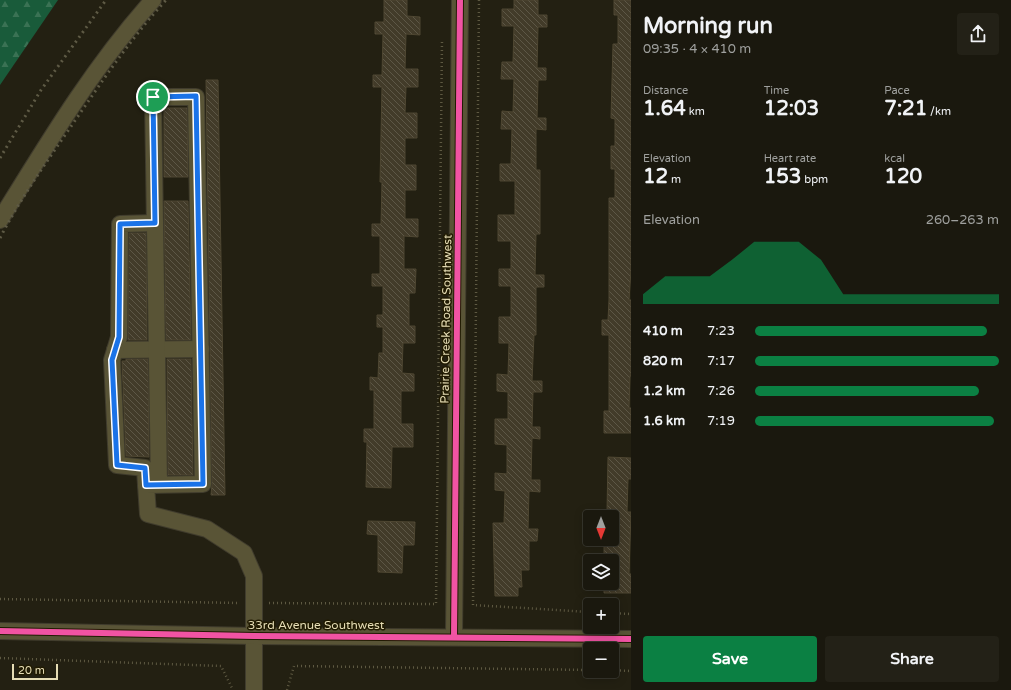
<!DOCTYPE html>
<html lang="en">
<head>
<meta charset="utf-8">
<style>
  :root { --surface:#1a180e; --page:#232117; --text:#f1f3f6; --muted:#9fa09e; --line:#38372e; --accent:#0b8043 }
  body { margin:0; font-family:"Varela Round",sans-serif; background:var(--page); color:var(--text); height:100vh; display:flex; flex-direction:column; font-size:15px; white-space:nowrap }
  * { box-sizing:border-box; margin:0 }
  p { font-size:13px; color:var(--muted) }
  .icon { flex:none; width:22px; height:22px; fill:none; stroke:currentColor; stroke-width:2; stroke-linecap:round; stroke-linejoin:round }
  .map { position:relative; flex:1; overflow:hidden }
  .panel { display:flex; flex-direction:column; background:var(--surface); width:380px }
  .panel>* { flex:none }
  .needle { width:26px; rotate:180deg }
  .controls { position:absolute; left:583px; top:510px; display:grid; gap:8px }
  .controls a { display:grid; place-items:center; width:36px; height:36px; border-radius:4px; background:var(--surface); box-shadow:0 2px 10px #0003,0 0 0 1px var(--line); font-size:20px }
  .scale { position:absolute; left:12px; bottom:10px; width:46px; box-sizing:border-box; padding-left:4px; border:2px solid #e6ddb5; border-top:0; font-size:11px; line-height:14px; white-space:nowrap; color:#e6ddb5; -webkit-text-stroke:3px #211b02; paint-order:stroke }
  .pin { position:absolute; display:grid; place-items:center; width:34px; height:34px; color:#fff; margin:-17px; border:2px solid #fff; border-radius:50%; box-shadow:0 1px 4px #0007 }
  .round { display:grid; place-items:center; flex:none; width:42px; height:42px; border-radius:4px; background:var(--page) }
  .summary { display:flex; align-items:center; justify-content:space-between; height:68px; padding:0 12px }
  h1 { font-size:22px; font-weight:700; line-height:30px }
  .figures { display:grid; grid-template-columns:repeat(3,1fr); gap:6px; height:68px; padding:4px 12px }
  .figures div { display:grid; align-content:center }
  .figures b { font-size:20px; font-weight:700 }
  .figures small { font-size:11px; font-weight:400 }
  .figures p { font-size:11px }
  .chart { height:112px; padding:8px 12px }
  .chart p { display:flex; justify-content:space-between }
  .chart svg { width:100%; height:72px; margin-top:4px; fill:var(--accent); opacity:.7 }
  .action { display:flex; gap:8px; margin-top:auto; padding:8px 12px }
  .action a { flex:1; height:46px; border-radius:4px; background:var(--accent); color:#fff; font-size:16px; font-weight:700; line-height:46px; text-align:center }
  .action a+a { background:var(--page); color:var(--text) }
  ul { padding:0 12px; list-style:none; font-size:13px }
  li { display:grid; grid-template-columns:64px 48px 1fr; align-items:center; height:30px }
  li i { height:10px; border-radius:5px; background:var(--accent) }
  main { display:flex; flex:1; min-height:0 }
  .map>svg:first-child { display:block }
  .forest { fill:url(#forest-firs) }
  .building { fill:url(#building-back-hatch); stroke:#4f4732 }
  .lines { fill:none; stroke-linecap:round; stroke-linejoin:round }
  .minor-casing { stroke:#403c2d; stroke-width:18 }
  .path { stroke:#5e5942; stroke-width:2.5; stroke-dasharray:1 3; stroke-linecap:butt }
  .minor { stroke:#595436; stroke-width:16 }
  .rail { stroke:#5e5a45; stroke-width:3; stroke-dasharray:2 4; stroke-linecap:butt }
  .cycleway-casing { stroke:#211b02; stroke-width:8 }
  .cycleway { stroke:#f153a3; stroke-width:6 }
  .route-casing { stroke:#fff; stroke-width:8 }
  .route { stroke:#1a73e8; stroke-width:5 }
  .labels { text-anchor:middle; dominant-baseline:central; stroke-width:3; stroke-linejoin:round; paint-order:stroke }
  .street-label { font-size:12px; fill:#e6ddb5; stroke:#211b02 }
</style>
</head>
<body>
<main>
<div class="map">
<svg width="631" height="690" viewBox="0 0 631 690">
  <defs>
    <pattern id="forest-firs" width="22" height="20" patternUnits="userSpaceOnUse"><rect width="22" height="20" fill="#195b3a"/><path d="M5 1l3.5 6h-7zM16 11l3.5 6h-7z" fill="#3a7254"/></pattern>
    <pattern id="building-back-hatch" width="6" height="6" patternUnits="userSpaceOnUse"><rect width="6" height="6" fill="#423b29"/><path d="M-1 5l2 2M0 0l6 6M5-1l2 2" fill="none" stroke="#5d5746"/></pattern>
  </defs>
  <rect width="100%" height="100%" fill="#232012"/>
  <path class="forest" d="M0,0h58l-58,85z"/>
  <g class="building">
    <path d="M384,0h23v16l13,1v18l-14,-1 -1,35h13v18h-12l-1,26h12v25h-12v27h11v25h-11v29h13v18l-14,-1v33h12l-1,24h-6v33h6v17h-12l-1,30 12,1v17h-13v33h12v23h-21l-1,41 -25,-1 1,-45h-3v-13h10v-39h-4v-13l8,1 1,-25h4v-26h-6v-12h6v-29h-11v-12h8v-38h-8v-12h9l1,-42h-2l2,-95h-9v-12h9l1,-41h-8v-12h9z"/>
    <path d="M514,0h24v15h9v12h-9l-1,41h9v12h-8l-1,38h9v12l-10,-1v41h4v64h-4l-1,41h9v12h-8v48h-2l-2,46h10v11h-9l-1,35h8v12l-8,-1 -1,42h9v12l-11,-1 -1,38h10l-1,12h-8v29h-8l1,17h-4v9h-23l-2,-73h11l1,-32 -10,-1v-17l12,1v-29l-12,-1v-25h13v-27l-11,-1v-17l11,1 1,-32h-10v-26h12v-31h-12v-17h12v-28h-13v-26h17v-34h-15v-17h11l1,-35h-11l1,-18 11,1 1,-33h-13l1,-17h11l1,-36h-12v-17h12z"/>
    <path d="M614,0h17v270l-2,30h2v76h-1l-1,32h2v25h-27v-22h5v-76h-7v-15h6l1,-20v-102h6v-29h-4v-23h4v-27l-4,-1 2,-74h5v-29h-4z"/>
    <path d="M206,80h12l7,415h-14l1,-11z"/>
    <path d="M164,108h23l1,69h-24z"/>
    <path d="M164,201h24l3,139h-25z"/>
    <path d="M129,233h17l1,107h-19z"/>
    <path d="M126,359h22l1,98 -23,-1 -4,-95h4z"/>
    <path d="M167,359h24l2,116h-25z"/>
    <path d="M608,457l23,1v21h-3l-1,33h4l-2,62h2v19h-27v-10h8v-22h-8v-22h8v-22h-8v-6l3,1z"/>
    <path d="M368,521l47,1 -1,23h-11l-1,28 -24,-1v-37l-11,-1z"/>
  </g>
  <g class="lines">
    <g class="minor-casing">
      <g id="minor">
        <path d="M0,220c47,-76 93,-153 153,-220"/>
        <path d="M115,350l86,-1"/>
        <path d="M146,485l-1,-17 -28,-3 -5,-105 7,-23 1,-113 35,-1"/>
        <path d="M159,485l-6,-388h43l7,387 -57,1 2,29 59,15 37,24 10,23v114"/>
        <path d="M0,631l254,5 377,3"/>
        <path d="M454,637l6,-637"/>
      </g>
    </g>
    <g class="path">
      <path d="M479,0l-6,605 117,7"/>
      <path d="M0,599l240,4"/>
      <path d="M269,603l167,1 6,-564"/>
      <path d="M612,613l19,1"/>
      <path d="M0,658l221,8 12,24"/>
      <path d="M612,670l19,1"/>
      <path d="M287,690l7,-24 296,4"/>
    </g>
    <use href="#minor" class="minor"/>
    <g class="rail">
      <path d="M0,158l41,-68 65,-90"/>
      <path d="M0,238c21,-41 48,-78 74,-116 29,-42 57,-84 92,-122"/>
    </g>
    <g class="cycleway-casing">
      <g id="cycleway">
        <path d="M0,631l254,5 377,3"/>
        <path d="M454,637l6,-637"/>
      </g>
    </g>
    <use href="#cycleway" class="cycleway"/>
  </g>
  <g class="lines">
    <g class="route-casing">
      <path id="route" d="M196,96l7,388 -57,1 -1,-17 -28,-3 -5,-105 7,-23 1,-113 35,-1 -2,-126z"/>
    </g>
    <use href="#route" class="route"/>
  </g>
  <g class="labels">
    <g class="street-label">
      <text transform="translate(446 319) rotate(-89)">Prairie Creek Road Southwest</text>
      <text x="316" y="625">33rd Avenue Southwest</text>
    </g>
  </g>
</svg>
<div class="controls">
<a><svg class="needle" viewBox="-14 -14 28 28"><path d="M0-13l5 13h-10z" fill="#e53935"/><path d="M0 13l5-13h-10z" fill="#9fa09e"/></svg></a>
<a><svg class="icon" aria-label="layers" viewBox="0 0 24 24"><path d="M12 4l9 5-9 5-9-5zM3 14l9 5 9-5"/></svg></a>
<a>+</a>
<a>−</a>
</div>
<div class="scale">20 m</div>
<div class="pin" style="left:153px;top:97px;background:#1e9e55"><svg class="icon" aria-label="arrive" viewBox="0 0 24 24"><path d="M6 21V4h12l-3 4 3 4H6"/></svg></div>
</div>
<section class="panel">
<div class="summary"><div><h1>Morning run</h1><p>09:35 · 4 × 410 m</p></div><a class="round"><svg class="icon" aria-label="share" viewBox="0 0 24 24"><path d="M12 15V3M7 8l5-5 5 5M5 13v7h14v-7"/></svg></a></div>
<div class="figures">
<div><p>Distance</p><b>1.64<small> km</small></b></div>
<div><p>Time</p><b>12:03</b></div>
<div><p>Pace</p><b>7:21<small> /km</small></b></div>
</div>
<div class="figures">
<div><p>Elevation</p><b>12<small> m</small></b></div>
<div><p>Heart rate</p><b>153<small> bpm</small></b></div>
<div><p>kcal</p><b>120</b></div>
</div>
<div class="chart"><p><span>Elevation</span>260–263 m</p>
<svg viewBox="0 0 160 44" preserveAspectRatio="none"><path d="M0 44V38L10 27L20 27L30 27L40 17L50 6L60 6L70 6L80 17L90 38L100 38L110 38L120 38L130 38L140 38L150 38L160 38V44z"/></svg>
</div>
<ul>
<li><b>410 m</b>7:23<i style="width:95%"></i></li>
<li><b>820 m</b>7:17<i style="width:100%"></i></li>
<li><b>1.2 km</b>7:26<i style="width:92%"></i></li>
<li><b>1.6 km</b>7:19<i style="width:98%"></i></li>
</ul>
<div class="action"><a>Save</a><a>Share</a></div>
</section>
</main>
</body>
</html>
